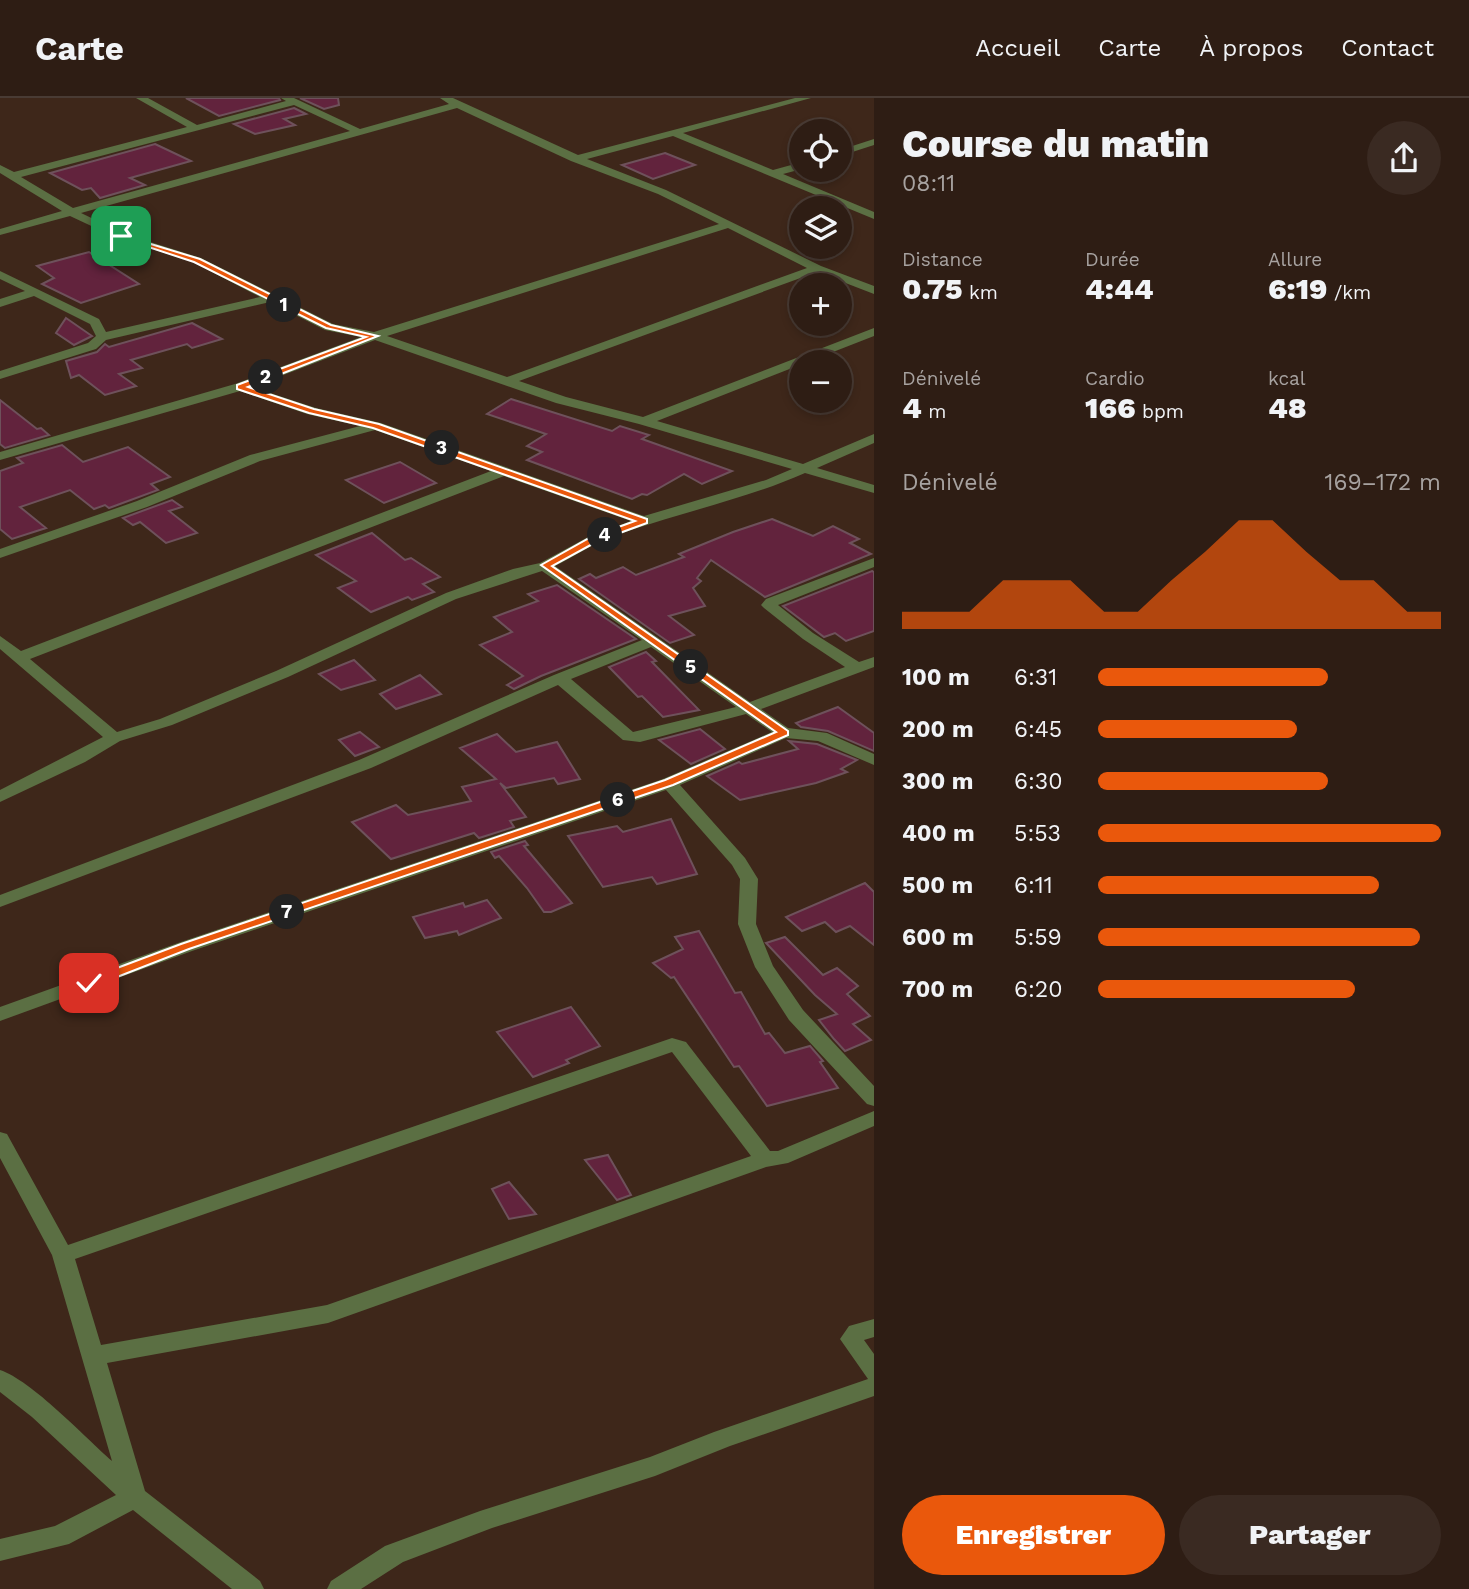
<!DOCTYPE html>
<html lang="fr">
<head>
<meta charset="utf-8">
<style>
  :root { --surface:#2e1d14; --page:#3a2a22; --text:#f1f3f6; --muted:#a7a2a0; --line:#493b34; --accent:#ea580c }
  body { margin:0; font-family:"Work Sans",sans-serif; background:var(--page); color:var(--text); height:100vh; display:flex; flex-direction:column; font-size:26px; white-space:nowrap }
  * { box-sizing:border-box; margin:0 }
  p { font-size:23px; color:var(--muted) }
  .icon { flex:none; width:38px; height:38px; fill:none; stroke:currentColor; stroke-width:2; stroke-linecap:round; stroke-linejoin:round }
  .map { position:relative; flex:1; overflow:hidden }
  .drawer { display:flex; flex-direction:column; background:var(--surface); width:595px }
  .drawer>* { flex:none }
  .tools { position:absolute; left:789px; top:21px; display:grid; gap:14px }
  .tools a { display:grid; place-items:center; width:63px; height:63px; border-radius:50%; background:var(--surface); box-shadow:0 4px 10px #0003,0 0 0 2px var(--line); font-size:35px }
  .pin { position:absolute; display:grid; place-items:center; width:60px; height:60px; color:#fff; margin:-30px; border-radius:14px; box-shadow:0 4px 10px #0006 }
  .km { position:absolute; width:35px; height:35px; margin:-18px; border-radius:50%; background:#222; color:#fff; font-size:19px; line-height:35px; text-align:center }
  .round { display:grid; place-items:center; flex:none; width:74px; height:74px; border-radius:37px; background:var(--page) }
  .headline { display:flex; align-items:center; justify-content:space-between; height:119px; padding:0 28px }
  h1 { font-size:38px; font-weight:800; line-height:52px }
  .stats { display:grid; grid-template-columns:repeat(3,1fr); gap:10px; height:119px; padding:7px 28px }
  .stats div { display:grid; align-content:center }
  .stats b { font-size:30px; font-weight:800 }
  .stats small { font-size:19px; font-weight:400 }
  .stats p { font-size:19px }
  .chart { height:196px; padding:14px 28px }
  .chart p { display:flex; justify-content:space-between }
  .chart svg { width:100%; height:126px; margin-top:7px; fill:var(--accent); opacity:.7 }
  .primary-button { display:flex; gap:14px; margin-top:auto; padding:14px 28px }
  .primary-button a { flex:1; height:80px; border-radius:42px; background:var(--accent); color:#fff; font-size:28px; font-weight:800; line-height:80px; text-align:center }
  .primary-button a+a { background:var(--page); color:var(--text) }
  ul { padding:0 28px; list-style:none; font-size:23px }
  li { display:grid; grid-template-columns:112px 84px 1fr; align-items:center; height:52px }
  li i { height:18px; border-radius:9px; background:var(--accent) }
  header { display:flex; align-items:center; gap:42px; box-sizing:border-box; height:98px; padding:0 35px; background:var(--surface); border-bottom:2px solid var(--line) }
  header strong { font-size:33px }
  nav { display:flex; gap:38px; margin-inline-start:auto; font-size:24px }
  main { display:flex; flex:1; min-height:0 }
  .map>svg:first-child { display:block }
  .building { fill:#62233d; stroke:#6e515b; stroke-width:2 }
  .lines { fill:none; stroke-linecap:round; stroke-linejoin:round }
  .minor { fill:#5b6f43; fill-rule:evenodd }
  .route { fill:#ea580c; stroke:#fff; stroke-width:2 }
</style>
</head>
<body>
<header>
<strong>Carte</strong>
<nav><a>Accueil</a><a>Carte</a><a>À propos</a><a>Contact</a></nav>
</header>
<main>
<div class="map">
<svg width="874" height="1491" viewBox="0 0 874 1491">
  <rect width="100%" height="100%" fill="#3e271a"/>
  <g class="building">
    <path d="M186,0h93l1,2 -61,16z"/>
    <path d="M300,0h38l1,7 -15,4z"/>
    <path d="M294,10l12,6 -22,5 11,6 -40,9 -21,-10z"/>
    <path d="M155,46l36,17 -61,17 15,7 -45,13 -9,-10 -9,2 -32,-17z"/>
    <path d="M665,55l30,12 -42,14 -31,-14z"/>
    <path d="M89,154l50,32 -58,19 -39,-19 12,-6 -17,-12z"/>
    <path d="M66,220l26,18 -18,9 -18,-12z"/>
    <path d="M192,225l30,16 -30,9 -5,-4 -56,16 11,8 -23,6 17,12 -31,9 -26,-20 -8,3 -5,-17 31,-9 8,-8 4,3z"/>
    <path d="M511,301l101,32 8,-5 29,9 -7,4 90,32 -30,13 -18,-10 -37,21 -5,-1 -10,5 -105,-39 15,-8 -15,-6 19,-12 -59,-20z"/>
    <path d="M0,302l37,29 4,-1 8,7 -44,13 -5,-4z"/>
    <path d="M62,347l21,17 45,-15 42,30 -19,7 7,6 -49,18 -4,-3 -11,4 -24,-19 -50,17 26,21 -34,11 -12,-10v-58l23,-8 -6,-5z"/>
    <path d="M400,364l36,21 -52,20 -38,-23z"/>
    <path d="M172,402l10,7 -13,4 28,22 -31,10 -26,-21 -7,3 -10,-7z"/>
    <path d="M772,421l41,17 20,-10 26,13 -9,4 21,11 -106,43 -54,-37 -14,18 4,3 -8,7 12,18 -36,10 25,19 -24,8 -91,-64 11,-5 6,4 27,-11 13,8 48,-18 -5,-3 54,-22z"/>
    <path d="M372,435l33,27 6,-2 29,19 -17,7 11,8 -22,8 -4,-3 -37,15 -33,-24 18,-7 -40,-26z"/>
    <path d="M872,473l2,1v59l-28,10 -11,-8 -11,4 -41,-31z"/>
    <path d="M557,487l79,54 -95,37 -27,13 -7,-4 16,-9 -43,-31 32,-13 -18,-15 44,-16 -10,-7z"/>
    <path d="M646,554l10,9 -4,1 47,48 -36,7 -21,-21 -4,1 -29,-30z"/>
    <path d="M354,562l21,20 -34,10 -22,-16z"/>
    <path d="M420,577l21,19 -45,15 -16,-15z"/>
    <path d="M838,609l36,26v18l-46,-20 -27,-4 -5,-4z"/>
    <path d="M700,631l25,20 -34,15 -32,-24z"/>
    <path d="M360,634l19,15 -24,9 -16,-16z"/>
    <path d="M497,636l19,18 41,-10 23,37 -22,5 -4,-6 -48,10 -6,-5 26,34 -16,4 4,6 -35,11 -5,-5 -83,26 -39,-37 44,-17 12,10 63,-14 -9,-14 34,-8 -36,-31z"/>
    <path d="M789,643l28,3 40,16 -16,9 6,3 -31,11 -76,17 -33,-24 32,-14 3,2 56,-15z"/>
    <path d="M671,721l26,55 -40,10 -5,-7 -49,10 -35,-51 49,-10 6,6z"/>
    <path d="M525,743l3,4 -4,1 48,57 -21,9h-7l-17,-24 -28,-32 -4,2 -4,-6z"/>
    <path d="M865,785l9,9v53l-24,-19 -14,6 -11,-10 -23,9 -16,-14z"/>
    <path d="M487,802l14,18 -42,17 -2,-4 -32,7 -12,-21 50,-14 2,4z"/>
    <path d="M699,833l36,62 6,-1 24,42 4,-1 16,20 25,-7 13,15 -3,1 18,26 -71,18 -28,-40 -5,1 -60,-90 -3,1 -18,-15 30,-14 -8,-12z"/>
    <path d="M785,839l38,38 14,-7 21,18 -11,8 23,22 -17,8 18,16 -26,11 -11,-12 -15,-19 18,-6 -22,-19 -49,-52z"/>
    <path d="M571,909l29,39 -34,14 3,3 -36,14 -36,-45z"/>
    <path d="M608,1057l23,40 -14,5 -32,-40z"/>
    <path d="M509,1084l27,32 -27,5 -17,-30z"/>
  </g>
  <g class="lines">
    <g class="minor">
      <path d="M136,0h12l49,27 89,-24 -5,-3h13l66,31 89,-25 -9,-6h13l125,57 217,-57h16l-128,35 90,37 29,-8v7l-19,5 91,38v7l-201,-83 -86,23 79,31 155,76 53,20v8l-57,-22 -298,109 47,16 77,20 231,-89v8l-217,85 146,43 71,-30v9l-57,25 57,17v8l-69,-20c-65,29 -136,41 -203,68 -16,7 -31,17 -47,25l195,136 95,-35 -42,-28 -39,-31 -3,-3 5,-6 108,-41v9l-96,38 35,28 46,29 15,-5v10l-113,42 27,19 39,5 47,21v11l-56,-24 -32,-3 -106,47 65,73 13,21 -2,45 17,42 30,44 71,76v20l-7,-2 -78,-84 -34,-53 -17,-43 2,-45 -8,-14 -66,-75 -474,161 -192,70v-14l178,-64 485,-164 109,-47 -26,-18 -106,28 -17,-2 -65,-55 -187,83 -371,139v-12l359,-135 195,-85 88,-35 -100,-69 -86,28 -168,78 -116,48 -52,16 -35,21 -85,40v-12l103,-53 -103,-88v-13l21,15 470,-180 -116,-41 -115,31 -113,46 -147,51v-9l137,-48 113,-46 110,-29 -53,-12 -67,-23 -240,69v-8l235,-68 126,-47 -36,-7 -55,-28 -164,38 -10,9 -96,30v-8l88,-28 8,-7 -6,-12 -56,-28 -34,11v-8l25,-8 -25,-12v-8l99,48 7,13 154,-35 -67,-35 -76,-24 -47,-22 -70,19v-6l62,-18 -62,-38v-8l14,7 173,-45zM294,7l56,26 -277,77 -52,-31zM457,10l114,53 87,33 61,30 -345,108 -41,-8 -132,-66 -76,-24 -44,-21zM728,130l79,40 -300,109 -120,-41zM375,242l181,63 83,21 153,45 -26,11 -122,36 -263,-93 -65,-15 -64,-21zM504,378l127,45 -41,15 -50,27 -27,6 -67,24 -170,78 -116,48 -43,13 -87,-73zM651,549l85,60 -103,25 -62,-53z"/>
      <path d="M874,41v6l-34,11v-6z"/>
      <path d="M672,940l14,4 84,109h8l96,-40v15l-86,37 -22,4 -438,156 -221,40 38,128 115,90 4,8h-32l-99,-79 -64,34 -69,17v-22l55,-13 61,-31 -84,-78 -32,-25v-22c31,10 86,68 112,91l-60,-206 -52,-97v-26l7,2 61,111zM672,954l79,104 -424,149 -226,40 -26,-86z"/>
      <path d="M874,1221v18l-10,3 10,14v42l-144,50 -75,30 -163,52 -89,34 -42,27h-34l4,-8 54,-35 95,-35 170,-54 64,-25 154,-53 -28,-40 9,-13z"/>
    </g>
  </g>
  <path class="route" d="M118,136l82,25 131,66 47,11 -130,51 66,22 65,15 268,95v4l-49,18 -46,25 236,165v4l-115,50 -484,164 -95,37h-9v-6l96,-36 484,-164 111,-48 -235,-167 50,-28 44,-16 -262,-93 -64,-15 -72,-24v-4l129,-48 -40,-9 -132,-66 -76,-25z"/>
</svg>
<div class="tools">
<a><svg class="icon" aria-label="locate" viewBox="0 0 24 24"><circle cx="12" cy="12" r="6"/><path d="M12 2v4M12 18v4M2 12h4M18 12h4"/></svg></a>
<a><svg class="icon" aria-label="layers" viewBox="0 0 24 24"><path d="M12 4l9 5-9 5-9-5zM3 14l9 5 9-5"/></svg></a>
<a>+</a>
<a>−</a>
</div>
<div class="pin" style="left:121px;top:138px;background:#1e9e55"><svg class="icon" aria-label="arrive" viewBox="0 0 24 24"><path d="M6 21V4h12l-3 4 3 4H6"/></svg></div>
<div class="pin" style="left:89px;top:885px;background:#d93025"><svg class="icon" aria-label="check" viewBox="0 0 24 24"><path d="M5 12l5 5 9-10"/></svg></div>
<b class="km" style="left:284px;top:207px">1</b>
<b class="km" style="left:266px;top:279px">2</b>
<b class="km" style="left:442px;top:350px">3</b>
<b class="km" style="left:605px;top:437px">4</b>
<b class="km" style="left:691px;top:569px">5</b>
<b class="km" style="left:618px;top:702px">6</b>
<b class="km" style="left:287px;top:814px">7</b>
</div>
<section class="drawer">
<div class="headline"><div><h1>Course du matin</h1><p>08:11</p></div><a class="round"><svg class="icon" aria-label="share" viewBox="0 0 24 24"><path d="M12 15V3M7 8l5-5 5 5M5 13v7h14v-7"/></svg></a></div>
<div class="stats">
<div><p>Distance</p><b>0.75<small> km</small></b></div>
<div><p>Durée</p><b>4:44</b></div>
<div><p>Allure</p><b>6:19<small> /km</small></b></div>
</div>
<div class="stats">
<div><p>Dénivelé</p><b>4<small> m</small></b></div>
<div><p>Cardio</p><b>166<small> bpm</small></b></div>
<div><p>kcal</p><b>48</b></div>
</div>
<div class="chart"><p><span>Dénivelé</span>169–172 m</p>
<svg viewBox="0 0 160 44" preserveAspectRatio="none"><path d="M0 44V38L10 38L20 38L30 27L40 27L50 27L60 38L70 38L80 27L90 17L100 6L110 6L120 17L130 27L140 27L150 38L160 38V44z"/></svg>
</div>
<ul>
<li><b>100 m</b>6:31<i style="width:67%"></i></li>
<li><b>200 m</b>6:45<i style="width:58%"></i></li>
<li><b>300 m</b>6:30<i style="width:67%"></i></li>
<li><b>400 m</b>5:53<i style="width:100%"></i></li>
<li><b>500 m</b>6:11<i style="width:82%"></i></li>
<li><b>600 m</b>5:59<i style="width:94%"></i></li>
<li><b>700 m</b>6:20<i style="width:75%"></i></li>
</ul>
<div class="primary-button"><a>Enregistrer</a><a>Partager</a></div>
</section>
</main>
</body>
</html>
